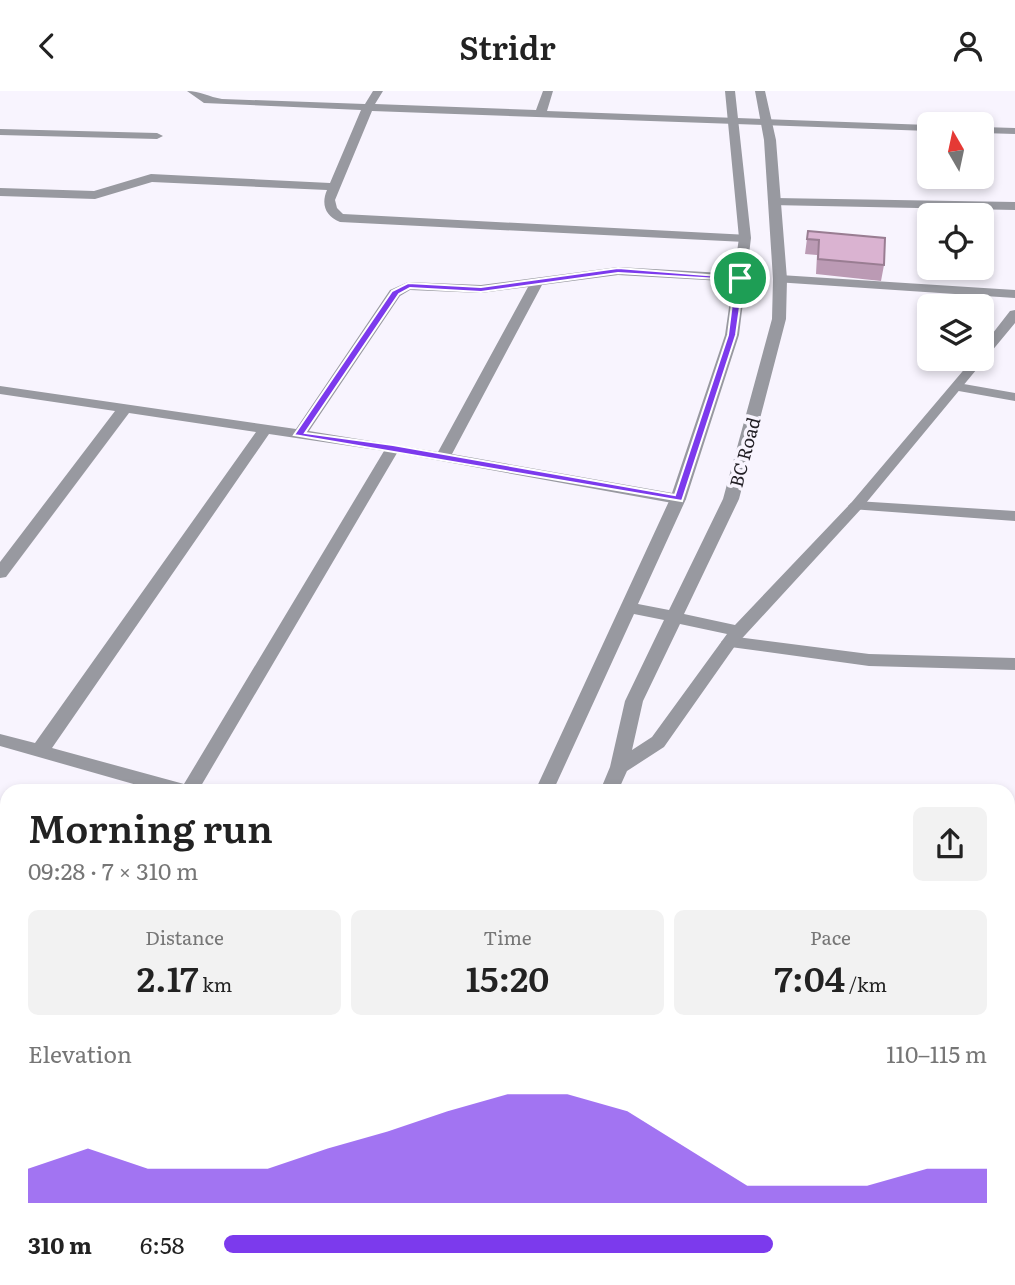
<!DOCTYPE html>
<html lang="en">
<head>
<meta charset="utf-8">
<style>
  :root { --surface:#fff; --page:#f2f2f2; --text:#222; --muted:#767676; --accent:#7c3aed }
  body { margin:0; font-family:Literata,serif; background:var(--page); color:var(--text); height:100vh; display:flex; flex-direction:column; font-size:26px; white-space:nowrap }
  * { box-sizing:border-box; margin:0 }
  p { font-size:23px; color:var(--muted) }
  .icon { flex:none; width:38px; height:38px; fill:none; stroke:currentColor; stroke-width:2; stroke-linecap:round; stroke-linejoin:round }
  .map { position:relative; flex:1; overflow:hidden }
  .details { position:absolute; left:0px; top:693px; width:1015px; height:502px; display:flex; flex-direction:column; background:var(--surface); border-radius:21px 21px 0 0; box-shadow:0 4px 10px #0003 }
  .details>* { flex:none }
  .needle { width:46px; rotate:351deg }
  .controls { position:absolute; left:917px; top:21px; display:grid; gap:14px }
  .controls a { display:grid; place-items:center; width:77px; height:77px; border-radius:10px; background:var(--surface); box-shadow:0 4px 10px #0003; font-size:35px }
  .pin { position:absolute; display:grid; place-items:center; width:60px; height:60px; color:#fff; margin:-30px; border:4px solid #fff; border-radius:50%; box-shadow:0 2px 7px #0007 }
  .round { display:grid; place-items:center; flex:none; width:74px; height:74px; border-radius:10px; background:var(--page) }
  .summary { display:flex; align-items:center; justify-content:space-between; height:119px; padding:0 28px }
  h1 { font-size:38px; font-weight:600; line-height:52px }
  .metrics { display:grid; grid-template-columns:repeat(3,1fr); gap:10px; height:119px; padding:7px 28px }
  .metrics div { display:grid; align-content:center; border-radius:10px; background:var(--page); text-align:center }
  .metrics b { font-size:35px; font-weight:600 }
  .metrics small { font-size:19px; font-weight:400 }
  .metrics p { font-size:19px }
  .chart { height:196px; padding:14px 28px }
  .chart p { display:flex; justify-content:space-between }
  .chart svg { width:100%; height:126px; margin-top:7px; fill:var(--accent); opacity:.7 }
  ul { padding:0 28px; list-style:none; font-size:23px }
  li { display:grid; grid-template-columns:112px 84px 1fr; align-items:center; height:52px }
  li i { height:18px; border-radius:9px; background:var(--accent) }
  header { display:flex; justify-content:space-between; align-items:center; height:91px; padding:0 28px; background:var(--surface); font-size:32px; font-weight:600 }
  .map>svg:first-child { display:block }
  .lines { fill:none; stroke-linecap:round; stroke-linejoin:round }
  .minor { fill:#9899a0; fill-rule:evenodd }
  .tertiary { fill:#9899a0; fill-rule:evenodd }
  .wall { fill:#bb9ab4 }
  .building { fill:#dab3d1; stroke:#997d92; stroke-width:2 }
  .route { fill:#7c3aed; stroke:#fff; stroke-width:2; fill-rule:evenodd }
  .labels { text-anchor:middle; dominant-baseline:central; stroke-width:7; stroke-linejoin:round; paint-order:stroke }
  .street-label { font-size:18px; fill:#232026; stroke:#f8f4fe }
</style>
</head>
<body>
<header><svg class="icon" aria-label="back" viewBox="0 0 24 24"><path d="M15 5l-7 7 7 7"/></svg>Stridr<svg class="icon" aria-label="person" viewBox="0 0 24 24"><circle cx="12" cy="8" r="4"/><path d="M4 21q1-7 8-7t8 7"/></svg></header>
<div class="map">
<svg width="1015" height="1194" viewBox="0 0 1015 1194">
  <rect width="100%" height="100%" fill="#f8f4fe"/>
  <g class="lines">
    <g class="minor">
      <path d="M187,0c13,0 22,6 35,8l143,5 8,-13h10l-8,13 161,6 7,-19h10l-6,20 382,14v6l-557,-20 -37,89 2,8 6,6 406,21v6l-4,1 -405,-20c-15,-6 -19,-18 -13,-32l-175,-8 -57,17 -95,-3v-8l94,3 57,-17 179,9 31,-73 -157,-7z"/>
      <path d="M982,36l33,1v6l-33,-1z"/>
      <path d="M0,38l157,4 6,3 -6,3 -157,-4z"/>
      <path d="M775,107l240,4v8l-244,-5 -2,-3z"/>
      <path d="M618,176l122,7 7,4 -7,4 -122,-7 -76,10 -90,169 226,40 5,2 3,3 -3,3 -5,2 -281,-51 -199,338h-40l-158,-45v-12l35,9 221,-311 -127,-19 -123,164 -6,1v-16l115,-151 -115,-17v-8l296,43 94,-139 18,-8 73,3zM528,196l-90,165 -129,-21 91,-135 10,-6 71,3zM269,343l115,17 -200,333 -132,-36z"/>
      <path d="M780,184l235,15v8l-240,-16 -2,-3z"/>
      <path d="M958,292l57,10v8l-62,-11v-6z"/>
      <path d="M856,410l159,10v10l-164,-12 -3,-3 3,-3z"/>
      <path d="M729,545l140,18 146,4v12l-146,-4 -146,-20 -2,-4z"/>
      <path d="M1008,769l7,1v16l-7,-1z"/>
      <rect x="1008" y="1042" width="7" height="20"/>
    </g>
    <g class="tertiary">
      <path d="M725,0h10l16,147 -12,97 -53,164 -48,105 31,6 54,-111 49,-180 1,-40 -9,-139 -9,-49h10l11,49 11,139 -1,40 -47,180 -55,115 51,11 116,-122 122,-144h9v-12l28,-36 5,-1v13l-154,186 -126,137 -71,101 -37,24 -9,20h-18l10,-24 15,-66 39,-81 -30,-6 -81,177h-18l135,-292 55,-164 14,-97zM680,533l47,10 -75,103 -20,13 11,-49z"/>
      <path d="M187,1188h26l-3,6h-25z"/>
      <path d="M260,1188h26l-3,6h-25z"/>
    </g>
  </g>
  <path class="wall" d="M808,140l76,34 -3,16 -65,-7 1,-19 -12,-1z"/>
  <path class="building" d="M808,140l77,7 -1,27 -66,-6 1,-19 -12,-1z"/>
  <path class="route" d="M618,177l126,10 -8,57 -54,166 -388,-66 98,-144 16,-8 73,4zM618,182l117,7 -7,55 -53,160 -282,-50 -88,-12 94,-139 11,-6 71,4z"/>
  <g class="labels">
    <g class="street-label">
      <text transform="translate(744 361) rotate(-75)">BC Road</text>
    </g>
  </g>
</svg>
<div class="controls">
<a><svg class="needle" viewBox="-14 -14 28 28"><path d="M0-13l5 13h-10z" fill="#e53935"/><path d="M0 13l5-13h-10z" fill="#767676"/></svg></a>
<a><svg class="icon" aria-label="locate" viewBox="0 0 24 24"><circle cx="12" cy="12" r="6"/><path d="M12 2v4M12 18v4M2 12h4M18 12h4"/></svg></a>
<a><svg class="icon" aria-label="layers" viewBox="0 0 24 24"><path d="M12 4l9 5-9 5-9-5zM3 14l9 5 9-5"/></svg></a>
</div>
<div class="pin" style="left:740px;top:187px;background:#1e9e55"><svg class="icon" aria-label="arrive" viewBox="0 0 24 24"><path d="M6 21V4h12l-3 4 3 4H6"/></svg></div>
<section class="details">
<div class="summary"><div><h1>Morning run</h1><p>09:28 · 7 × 310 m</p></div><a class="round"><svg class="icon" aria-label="share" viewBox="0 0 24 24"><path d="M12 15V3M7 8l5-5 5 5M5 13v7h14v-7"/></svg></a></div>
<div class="metrics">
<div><p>Distance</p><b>2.17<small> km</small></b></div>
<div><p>Time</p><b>15:20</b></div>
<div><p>Pace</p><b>7:04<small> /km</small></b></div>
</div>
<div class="chart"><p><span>Elevation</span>110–115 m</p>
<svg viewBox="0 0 160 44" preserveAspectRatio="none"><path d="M0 44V32L10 25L20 32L30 32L40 32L50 25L60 19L70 12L80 6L90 6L100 12L110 25L120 38L130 38L140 38L150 32L160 32V44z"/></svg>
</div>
<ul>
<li><b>310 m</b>6:58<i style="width:72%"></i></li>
</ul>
</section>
</div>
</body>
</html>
